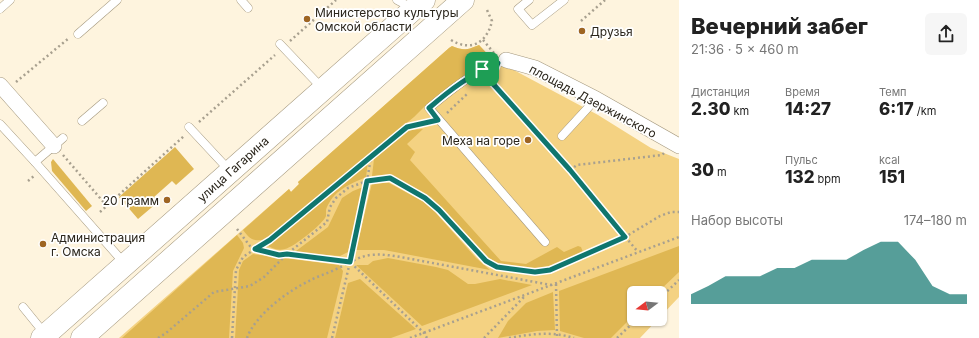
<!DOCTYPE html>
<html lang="ru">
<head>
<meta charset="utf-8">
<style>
  :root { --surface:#fff; --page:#f6f6f6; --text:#222; --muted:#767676; --accent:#0f766e }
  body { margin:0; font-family:Inter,sans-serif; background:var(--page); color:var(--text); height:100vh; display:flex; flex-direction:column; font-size:15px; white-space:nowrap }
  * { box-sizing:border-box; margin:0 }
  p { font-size:13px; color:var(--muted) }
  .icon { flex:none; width:22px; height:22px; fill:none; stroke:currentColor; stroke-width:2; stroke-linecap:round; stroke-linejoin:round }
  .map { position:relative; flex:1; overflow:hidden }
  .panel { display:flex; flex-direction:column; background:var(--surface); width:300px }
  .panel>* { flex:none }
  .needle { width:26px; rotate:254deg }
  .tools { position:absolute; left:627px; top:286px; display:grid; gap:8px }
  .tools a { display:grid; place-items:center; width:40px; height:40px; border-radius:6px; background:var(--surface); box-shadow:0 1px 3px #0004; font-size:20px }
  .pin { position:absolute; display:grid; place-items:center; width:34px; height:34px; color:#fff; margin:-17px; border-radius:8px; box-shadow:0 2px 6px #0006 }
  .round { display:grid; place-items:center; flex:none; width:42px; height:42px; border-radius:6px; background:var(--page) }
  .summary { display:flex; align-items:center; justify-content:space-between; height:68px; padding:0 12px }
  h1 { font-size:22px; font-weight:800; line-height:30px }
  .figures { display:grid; grid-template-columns:repeat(3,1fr); gap:6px; height:68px; padding:4px 12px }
  .figures div { display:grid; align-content:center }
  .figures b { font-size:17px; font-weight:800 }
  .figures small { font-size:11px; font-weight:400 }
  .figures p { font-size:11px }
  .chart { height:112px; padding:8px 12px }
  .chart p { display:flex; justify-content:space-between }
  .chart svg { width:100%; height:72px; margin-top:4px; fill:var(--accent); opacity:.7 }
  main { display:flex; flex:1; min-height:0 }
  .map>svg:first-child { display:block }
  .green { fill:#f4d282 }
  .forest { fill:#dfb753 }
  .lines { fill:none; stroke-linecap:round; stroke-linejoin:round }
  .lane-casing { stroke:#a4987e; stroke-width:9 }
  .street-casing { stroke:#a4987e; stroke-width:16 }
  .primary-casing { stroke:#a4987e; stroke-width:23 }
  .path { stroke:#a8a08f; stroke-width:2.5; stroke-dasharray:2 3; stroke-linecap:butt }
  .lane { stroke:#fff; stroke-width:8 }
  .street { stroke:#fff; stroke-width:15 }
  .primary { stroke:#fff; stroke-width:22 }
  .route-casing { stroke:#fff; stroke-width:8 }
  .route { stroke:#0f766e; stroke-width:5 }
  .poi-dot { fill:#9e6523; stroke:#fff; stroke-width:1.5 }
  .labels { text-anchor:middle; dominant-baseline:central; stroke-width:3.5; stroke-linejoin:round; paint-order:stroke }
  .poi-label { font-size:12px; fill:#2a251b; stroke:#fff; text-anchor:start }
  .street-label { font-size:12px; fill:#2a251b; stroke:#fff }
</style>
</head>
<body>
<main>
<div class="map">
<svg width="679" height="338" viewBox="0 0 679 338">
  <rect width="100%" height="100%" fill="#fef4de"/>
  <path class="green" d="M479,45l15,16 16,7 88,47 53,33 28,11v138l-19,20v-24h-26v26h24l-18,19h-521l170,-149 2,3 8,-8 -1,-2 151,-134 3,-2c12,5 15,4 27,-1z"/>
  <g class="forest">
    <path d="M479,45l15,16 -25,11 -44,34 -11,11 -149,123c-13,1 -14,0 -22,-10l46,-41 2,3 8,-8 -1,-2 151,-134 3,-2c12,5 15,4 27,-1z"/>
    <path d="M423,129l-16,15 8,8 -5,8 91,101 25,3 31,-17 7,5 14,-6 3,1 2,5 -23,11 -26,7 -35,-6 -10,-6 -58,-61 -40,-22 -19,1 2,-17 36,-29z"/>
    <path d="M175,147l19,22 -18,16 -4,-4 -18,16 4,5 -20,17 -19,-22z"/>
    <path d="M53,159l39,47 -6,5 -34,-40 -1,-9z"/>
    <path d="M368,162l-2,15c-11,5 -24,10 -32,19 -3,3 -7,10 -8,14 0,2 0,4 0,6 -3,8 -32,31 -41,33 -6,2 -11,0 -17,-3z"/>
    <path d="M372,183h17l35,19 11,10 41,46 14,12 -106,-20h-28z"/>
    <path d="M363,187l-15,65 -8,4 -43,-3 -1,-2 32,-24 14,-29 11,-7z"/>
    <path d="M237,235l6,8 1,5 -11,23 -4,67h-107z"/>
    <path d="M679,246v26l-22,21h-23v22l-23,23h-27l-24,-7 -1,-40z"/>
    <path d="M253,254l86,11 4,6 -1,6 -15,61h-92l4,-68 4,-9z"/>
    <path d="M388,258l48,9 12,3 20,14h7l25,-5 32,6 -110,41 -66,-61h12l5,-4z"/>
    <path d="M360,279l56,50 -25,9h-56l13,-55z"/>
    <path d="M553,292l2,38 -18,1 -39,7 10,-17 18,-18z"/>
  </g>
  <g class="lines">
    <g class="lane-casing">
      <g id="lane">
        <path d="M241,0l7,8"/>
        <path d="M397,0l15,8"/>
        <path d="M529,0l-11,9 14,16 32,-25"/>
        <path d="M0,9l10,-9"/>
        <path d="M78,34l39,-34"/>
        <path d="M280,44l42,44"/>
        <path d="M506,60c-30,9 -54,29 -77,48l116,134"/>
        <path d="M82,121l21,-18"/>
        <path d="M0,124l35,38 90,102"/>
        <path d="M189,127l40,43"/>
        <path d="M562,136l34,-37"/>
        <path d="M35,162l28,-24"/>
        <path d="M23,307l22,27"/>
      </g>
    </g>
    <g class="street-casing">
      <g id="street">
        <path d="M506,60l29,8 61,31 83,47"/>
        <path d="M0,85l54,61"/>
      </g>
    </g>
    <g class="primary-casing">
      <g id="primary">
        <path d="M42,338l382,-338"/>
        <path d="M82,338l381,-338"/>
      </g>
    </g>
    <g class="path">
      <path d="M581,21l24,-21"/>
      <path d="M451,40c20,12 36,3 41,-19l-5,-11"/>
      <path d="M483,40l11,13"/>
      <path d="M290,41l46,-41"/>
      <path d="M488,78l82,92 68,82"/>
      <path d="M16,82l53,-44"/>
      <path d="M447,113l20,-19"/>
      <path d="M199,122l76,-67"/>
      <path d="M63,155l43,50"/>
      <path d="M570,170l7,-5 85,-10 2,-2"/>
      <path d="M28,181l6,-5"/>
      <path d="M100,212l84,-76"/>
      <path d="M237,229l13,17 5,3 9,-5 143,-117 20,-4"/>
      <path d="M556,284l1,54"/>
      <path d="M660,298l19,-18"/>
      <path d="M158,338l8,-5 48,-41 36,-6 14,-9 23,-23 40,-32 3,-15 6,-9 12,-10 19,-7 23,-3 35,21 14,11 47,51 11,6 38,6 15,-3 75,-33 35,-21 11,-4h8"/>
      <path d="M232,338l4,-68 7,-13 12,-8 24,6 8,-1 63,8 74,71 3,5"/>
      <path d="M247,338c8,-23 42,-48 64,-58 7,-4 15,-6 23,-10 12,-5 23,-13 36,-15 9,-1 17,0 25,1l156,29"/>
      <path d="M332,338l18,-76 17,-81 4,-24"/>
      <path d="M410,338l269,-101"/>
      <path d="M484,338l40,-41"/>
      <path d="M509,338c22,-4 43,-7 65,0"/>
      <path d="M617,338l20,-19"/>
    </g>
    <use href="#lane" class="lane"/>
    <use href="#street" class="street"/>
    <use href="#primary" class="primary"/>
  </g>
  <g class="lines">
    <g class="route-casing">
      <path id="route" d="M498,63l-3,7 -9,6 84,94 55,67 -75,33 -15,2 -38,-5 -11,-6 -47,-51 -14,-12 -35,-20 -23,3 -17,81 -63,-8 -8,1 -24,-6 15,-9 137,-113 31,-7 -9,-12c21,-18 43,-35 69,-45z"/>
    </g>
    <use href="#route" class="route"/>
  </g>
  <g class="poi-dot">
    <circle cx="307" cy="19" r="4"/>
    <circle cx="582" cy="31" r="4"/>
    <circle cx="528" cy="140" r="4"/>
    <circle cx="167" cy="200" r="4"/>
    <circle cx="43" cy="244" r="4"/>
  </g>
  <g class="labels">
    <g class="poi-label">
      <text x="315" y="12">Министерство культуры<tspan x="315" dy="14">Омской области</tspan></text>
      <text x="590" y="31">Друзья</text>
      <text x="520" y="140" text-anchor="end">Меха на горе</text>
      <text x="159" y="200" text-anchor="end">20 грамм</text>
      <text x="51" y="237">Администрация<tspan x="51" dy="14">г. Омска</tspan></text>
    </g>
    <g class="street-label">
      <text transform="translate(593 101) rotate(28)">площадь Дзержинского</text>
      <text transform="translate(233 169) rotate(-42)">улица Гагарина</text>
    </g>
  </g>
</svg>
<div class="tools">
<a><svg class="needle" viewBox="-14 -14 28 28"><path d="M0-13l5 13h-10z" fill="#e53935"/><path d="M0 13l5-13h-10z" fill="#767676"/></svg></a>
</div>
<div class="pin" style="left:482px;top:69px;background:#1e9e55"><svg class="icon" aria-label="arrive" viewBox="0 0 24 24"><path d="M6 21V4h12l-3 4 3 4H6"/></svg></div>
</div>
<section class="panel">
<div class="summary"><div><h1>Вечерний забег</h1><p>21:36 · 5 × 460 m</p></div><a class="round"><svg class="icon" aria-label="share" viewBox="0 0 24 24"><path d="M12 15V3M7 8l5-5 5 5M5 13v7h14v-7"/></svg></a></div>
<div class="figures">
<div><p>Дистанция</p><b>2.30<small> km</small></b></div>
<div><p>Время</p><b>14:27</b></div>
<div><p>Темп</p><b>6:17<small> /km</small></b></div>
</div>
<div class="figures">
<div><b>30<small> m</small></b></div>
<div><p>Пульс</p><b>132<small> bpm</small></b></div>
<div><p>kcal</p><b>151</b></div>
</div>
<div class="chart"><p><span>Набор высоты</span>174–180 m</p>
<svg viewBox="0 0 160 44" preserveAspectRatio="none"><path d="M0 44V38L10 33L20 27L30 27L40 27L50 22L60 22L70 17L80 17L90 17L100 11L110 6L120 6L130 17L140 33L150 38L160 38V44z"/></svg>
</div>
</section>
</main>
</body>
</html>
